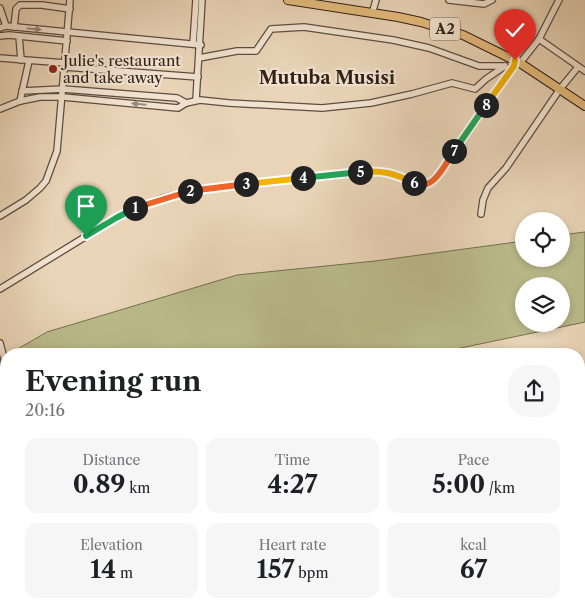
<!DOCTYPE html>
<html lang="en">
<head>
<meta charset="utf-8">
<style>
  :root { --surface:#fff; --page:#f6f6f6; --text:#202124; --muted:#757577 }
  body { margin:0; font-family:"Libre Caslon Text",serif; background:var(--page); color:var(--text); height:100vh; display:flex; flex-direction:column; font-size:19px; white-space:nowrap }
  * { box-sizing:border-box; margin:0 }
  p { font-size:16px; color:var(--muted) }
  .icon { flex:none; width:28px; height:28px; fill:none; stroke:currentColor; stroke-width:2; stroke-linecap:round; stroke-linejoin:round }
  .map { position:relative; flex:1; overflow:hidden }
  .side { position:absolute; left:0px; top:348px; width:585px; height:266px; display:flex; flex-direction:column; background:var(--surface); border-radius:20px 20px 0 0; box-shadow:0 2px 8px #0003 }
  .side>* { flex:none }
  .buttons { position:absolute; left:515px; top:212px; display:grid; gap:10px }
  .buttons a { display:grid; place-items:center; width:55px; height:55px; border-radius:50%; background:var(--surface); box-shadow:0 2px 8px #0003; font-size:25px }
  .pin { position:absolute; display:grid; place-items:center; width:42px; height:42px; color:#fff; margin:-51px -21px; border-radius:50% 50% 50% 0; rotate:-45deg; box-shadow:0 0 5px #0007 }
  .pin .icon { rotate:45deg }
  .km { position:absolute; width:25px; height:25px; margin:-12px; border-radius:50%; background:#222; color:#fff; font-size:14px; line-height:25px; text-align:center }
  .round { display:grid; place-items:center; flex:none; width:52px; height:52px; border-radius:20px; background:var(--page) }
  .overview { display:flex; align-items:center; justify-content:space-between; height:85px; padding:0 25px }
  h1 { font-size:28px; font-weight:700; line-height:38px }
  .figures { display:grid; grid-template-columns:repeat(3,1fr); gap:8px; height:85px; padding:5px 25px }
  .figures div { display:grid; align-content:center; border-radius:12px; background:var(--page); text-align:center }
  .figures b { font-size:25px; font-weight:700 }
  .figures small { font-size:14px; font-weight:400 }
  .figures p { font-size:14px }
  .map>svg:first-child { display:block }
  .green { fill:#bbbb8a; stroke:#766e51; fill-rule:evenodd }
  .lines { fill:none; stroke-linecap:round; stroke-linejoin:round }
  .minor-casing { stroke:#5e4d40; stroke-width:8 }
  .major-casing { stroke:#302018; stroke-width:10 }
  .minor { stroke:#f1e3d0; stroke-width:5.5 }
  .major { stroke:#e4ba7c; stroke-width:8 }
  .oneway { fill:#9a8b7d }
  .split-1-casing { stroke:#fff; stroke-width:10 }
  .split-2-casing { stroke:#fff; stroke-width:10 }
  .split-3-casing { stroke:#fff; stroke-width:10 }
  .split-4-casing { stroke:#fff; stroke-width:10 }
  .split-5-casing { stroke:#fff; stroke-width:10 }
  .split-6-casing { stroke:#fff; stroke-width:10 }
  .split-7-casing { stroke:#fff; stroke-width:10 }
  .split-8-casing { stroke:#fff; stroke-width:10 }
  .split-9-casing { stroke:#fff; stroke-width:10 }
  .split-1 { stroke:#22a559; stroke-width:6 }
  .split-2 { stroke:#f0652b; stroke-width:6 }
  .split-3 { stroke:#f0652b; stroke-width:6 }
  .split-4 { stroke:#f5b400; stroke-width:6 }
  .split-5 { stroke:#22a559; stroke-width:6 }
  .split-6 { stroke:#f5b400; stroke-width:6 }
  .split-7 { stroke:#f0652b; stroke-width:6 }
  .split-8 { stroke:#22a559; stroke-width:6 }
  .split-9 { stroke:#f5b400; stroke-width:6 }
  .poi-dot { fill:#8f2418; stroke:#f1e3d0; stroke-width:2 }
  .labels { text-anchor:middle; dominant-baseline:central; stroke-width:4.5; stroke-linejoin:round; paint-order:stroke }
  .shield { fill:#f1e3d0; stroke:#6a5a4f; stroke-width:1 }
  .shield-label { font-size:14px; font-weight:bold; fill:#302018 }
  .poi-label { font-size:15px; fill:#302018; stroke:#f1e3d0; text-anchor:start }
  .quarter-label { font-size:18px; font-weight:bold; fill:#302018; stroke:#f1e3d0 }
</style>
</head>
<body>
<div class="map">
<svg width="585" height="613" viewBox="0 0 585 613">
  <rect width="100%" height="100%" fill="#e9d4b7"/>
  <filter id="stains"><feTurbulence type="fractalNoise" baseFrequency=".004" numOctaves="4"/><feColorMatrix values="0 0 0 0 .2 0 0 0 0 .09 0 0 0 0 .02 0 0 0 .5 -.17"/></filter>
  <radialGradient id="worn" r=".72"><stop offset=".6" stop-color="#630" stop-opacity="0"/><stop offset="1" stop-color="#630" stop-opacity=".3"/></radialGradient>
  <g class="green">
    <path d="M585,232v90l-153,32h-423l38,-22 190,-57 138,-14 149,-20v18h37v-24zM524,286h37v38h-37z"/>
    <path d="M6,355v66l-6,3v-65z"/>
  </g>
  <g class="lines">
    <g class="minor-casing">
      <g id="minor">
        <path d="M449,0l35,4 8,-4"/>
        <path d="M0,8l6,18"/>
        <path d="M372,14l4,-14"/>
        <path d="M14,27l2,-18 4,-4h22l28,4"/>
        <path d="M0,28l6,-2 195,19"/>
        <path d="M0,36l9,-1 58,6"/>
        <path d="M19,36l2,24"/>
        <path d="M539,39l46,32"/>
        <path d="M193,44l3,-44"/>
        <path d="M0,58l65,5"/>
        <path d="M199,58l38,-7h19l15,-22 33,-2 89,13 36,8 50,18h25"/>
        <path d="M520,63l19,-24 20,-39"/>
        <path d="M65,67l133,10"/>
        <path d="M22,91l41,-2 114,9 9,5"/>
        <path d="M196,100l6,-100"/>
        <path d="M20,101l9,-40"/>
        <path d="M0,109l20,-8 20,-4h23l115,11 8,-5 14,-3 29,3 93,5 49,-5 41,-9 40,-11 23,6 11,-10 19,-13"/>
        <path d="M481,214l2,-14 5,-12 18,-20 54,-79 18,-22"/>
        <path d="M0,216l26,-16 14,-12 6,-7 11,-30 13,-151"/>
        <path d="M0,289l116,-71 13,-8 34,-12 25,-7 30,-4 159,-16 22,5 20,10 6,-1 10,-6 79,-113 1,-6"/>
        <path d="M0,343l6,23"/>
        <path d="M579,406l6,1"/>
        <path d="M579,487l6,-1"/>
        <path d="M0,567l6,-3"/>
        <path d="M579,575l6,1"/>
        <path d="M167,608l1,5"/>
        <path d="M408,608l2,5"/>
        <path d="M84,613l2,-5"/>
        <path d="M388,613l9,-5"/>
        <path d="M547,613l2,-5"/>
      </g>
    </g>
    <g class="major-casing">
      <path id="major" d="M288,0l110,17 23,5 42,13 57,28 65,43"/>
    </g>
    <use href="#minor" class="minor"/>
    <use href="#major" class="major"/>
  </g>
  <defs><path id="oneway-solid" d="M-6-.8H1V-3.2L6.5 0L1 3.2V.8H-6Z" transform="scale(1.25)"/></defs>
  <g class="oneway">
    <use href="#oneway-solid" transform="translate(34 29) rotate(6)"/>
    <use href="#oneway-solid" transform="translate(139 104) rotate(-175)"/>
  </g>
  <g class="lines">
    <g class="split-1-casing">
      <path id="split-1" d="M86,236l30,-18 19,-10"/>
    </g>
    <g class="split-2-casing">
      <path id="split-2" d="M135,208l55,-17"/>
    </g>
    <g class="split-3-casing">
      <path id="split-3" d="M190,191l56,-7"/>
    </g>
    <g class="split-4-casing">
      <path id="split-4" d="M246,184l57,-6"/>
    </g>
    <g class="split-5-casing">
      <path id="split-5" d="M303,178l57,-6"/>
    </g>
    <g class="split-6-casing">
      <path id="split-6" d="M360,172c22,-2 34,1 54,11"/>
    </g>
    <g class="split-7-casing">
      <path id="split-7" d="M414,183c19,10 31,-19 40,-32"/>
    </g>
    <g class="split-8-casing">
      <path id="split-8" d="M454,151l32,-46"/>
    </g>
    <g class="split-9-casing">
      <path id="split-9" d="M486,105l28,-39 1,-6"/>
    </g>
    <use href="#split-1" class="split-1"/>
    <use href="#split-2" class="split-2"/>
    <use href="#split-3" class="split-3"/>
    <use href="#split-4" class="split-4"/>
    <use href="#split-5" class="split-5"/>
    <use href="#split-6" class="split-6"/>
    <use href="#split-7" class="split-7"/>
    <use href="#split-8" class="split-8"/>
    <use href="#split-9" class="split-9"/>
  </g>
  <circle class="poi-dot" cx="53" cy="69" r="5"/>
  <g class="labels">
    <rect class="shield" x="430" y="17.5" width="30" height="23" rx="4"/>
    <g class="shield-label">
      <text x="445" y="29">A2</text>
    </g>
    <g class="poi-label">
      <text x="63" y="60">Julie's restaurant<tspan x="63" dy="17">and take away</tspan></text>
    </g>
    <g class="quarter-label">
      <text x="327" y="78">Mutuba Musisi</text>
    </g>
  </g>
  <rect width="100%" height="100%" filter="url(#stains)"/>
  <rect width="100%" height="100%" fill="url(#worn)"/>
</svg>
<div class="buttons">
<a><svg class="icon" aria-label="locate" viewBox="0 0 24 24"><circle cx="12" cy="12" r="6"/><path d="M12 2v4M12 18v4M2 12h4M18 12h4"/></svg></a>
<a><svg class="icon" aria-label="layers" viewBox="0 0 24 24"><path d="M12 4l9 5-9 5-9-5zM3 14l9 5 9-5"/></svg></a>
</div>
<div class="pin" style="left:86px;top:236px;background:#1e9e55"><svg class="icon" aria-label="arrive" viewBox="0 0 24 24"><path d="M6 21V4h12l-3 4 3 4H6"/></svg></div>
<div class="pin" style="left:515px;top:60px;background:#d93025"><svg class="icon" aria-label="check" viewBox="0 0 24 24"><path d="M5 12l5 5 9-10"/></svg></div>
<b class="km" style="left:135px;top:208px">1</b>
<b class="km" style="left:190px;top:191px">2</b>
<b class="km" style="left:246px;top:184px">3</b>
<b class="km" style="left:303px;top:178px">4</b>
<b class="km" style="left:360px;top:172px">5</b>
<b class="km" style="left:414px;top:183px">6</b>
<b class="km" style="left:454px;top:151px">7</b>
<b class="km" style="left:486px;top:105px">8</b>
<section class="side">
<div class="overview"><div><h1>Evening run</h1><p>20:16</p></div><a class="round"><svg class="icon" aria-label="share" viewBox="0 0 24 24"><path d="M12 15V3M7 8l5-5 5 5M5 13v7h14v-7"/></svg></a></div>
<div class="figures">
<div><p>Distance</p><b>0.89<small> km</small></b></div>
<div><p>Time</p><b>4:27</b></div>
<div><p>Pace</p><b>5:00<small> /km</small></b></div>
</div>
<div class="figures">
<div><p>Elevation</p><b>14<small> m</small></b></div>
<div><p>Heart rate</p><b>157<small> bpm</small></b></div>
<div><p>kcal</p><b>67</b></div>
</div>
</section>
</div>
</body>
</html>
